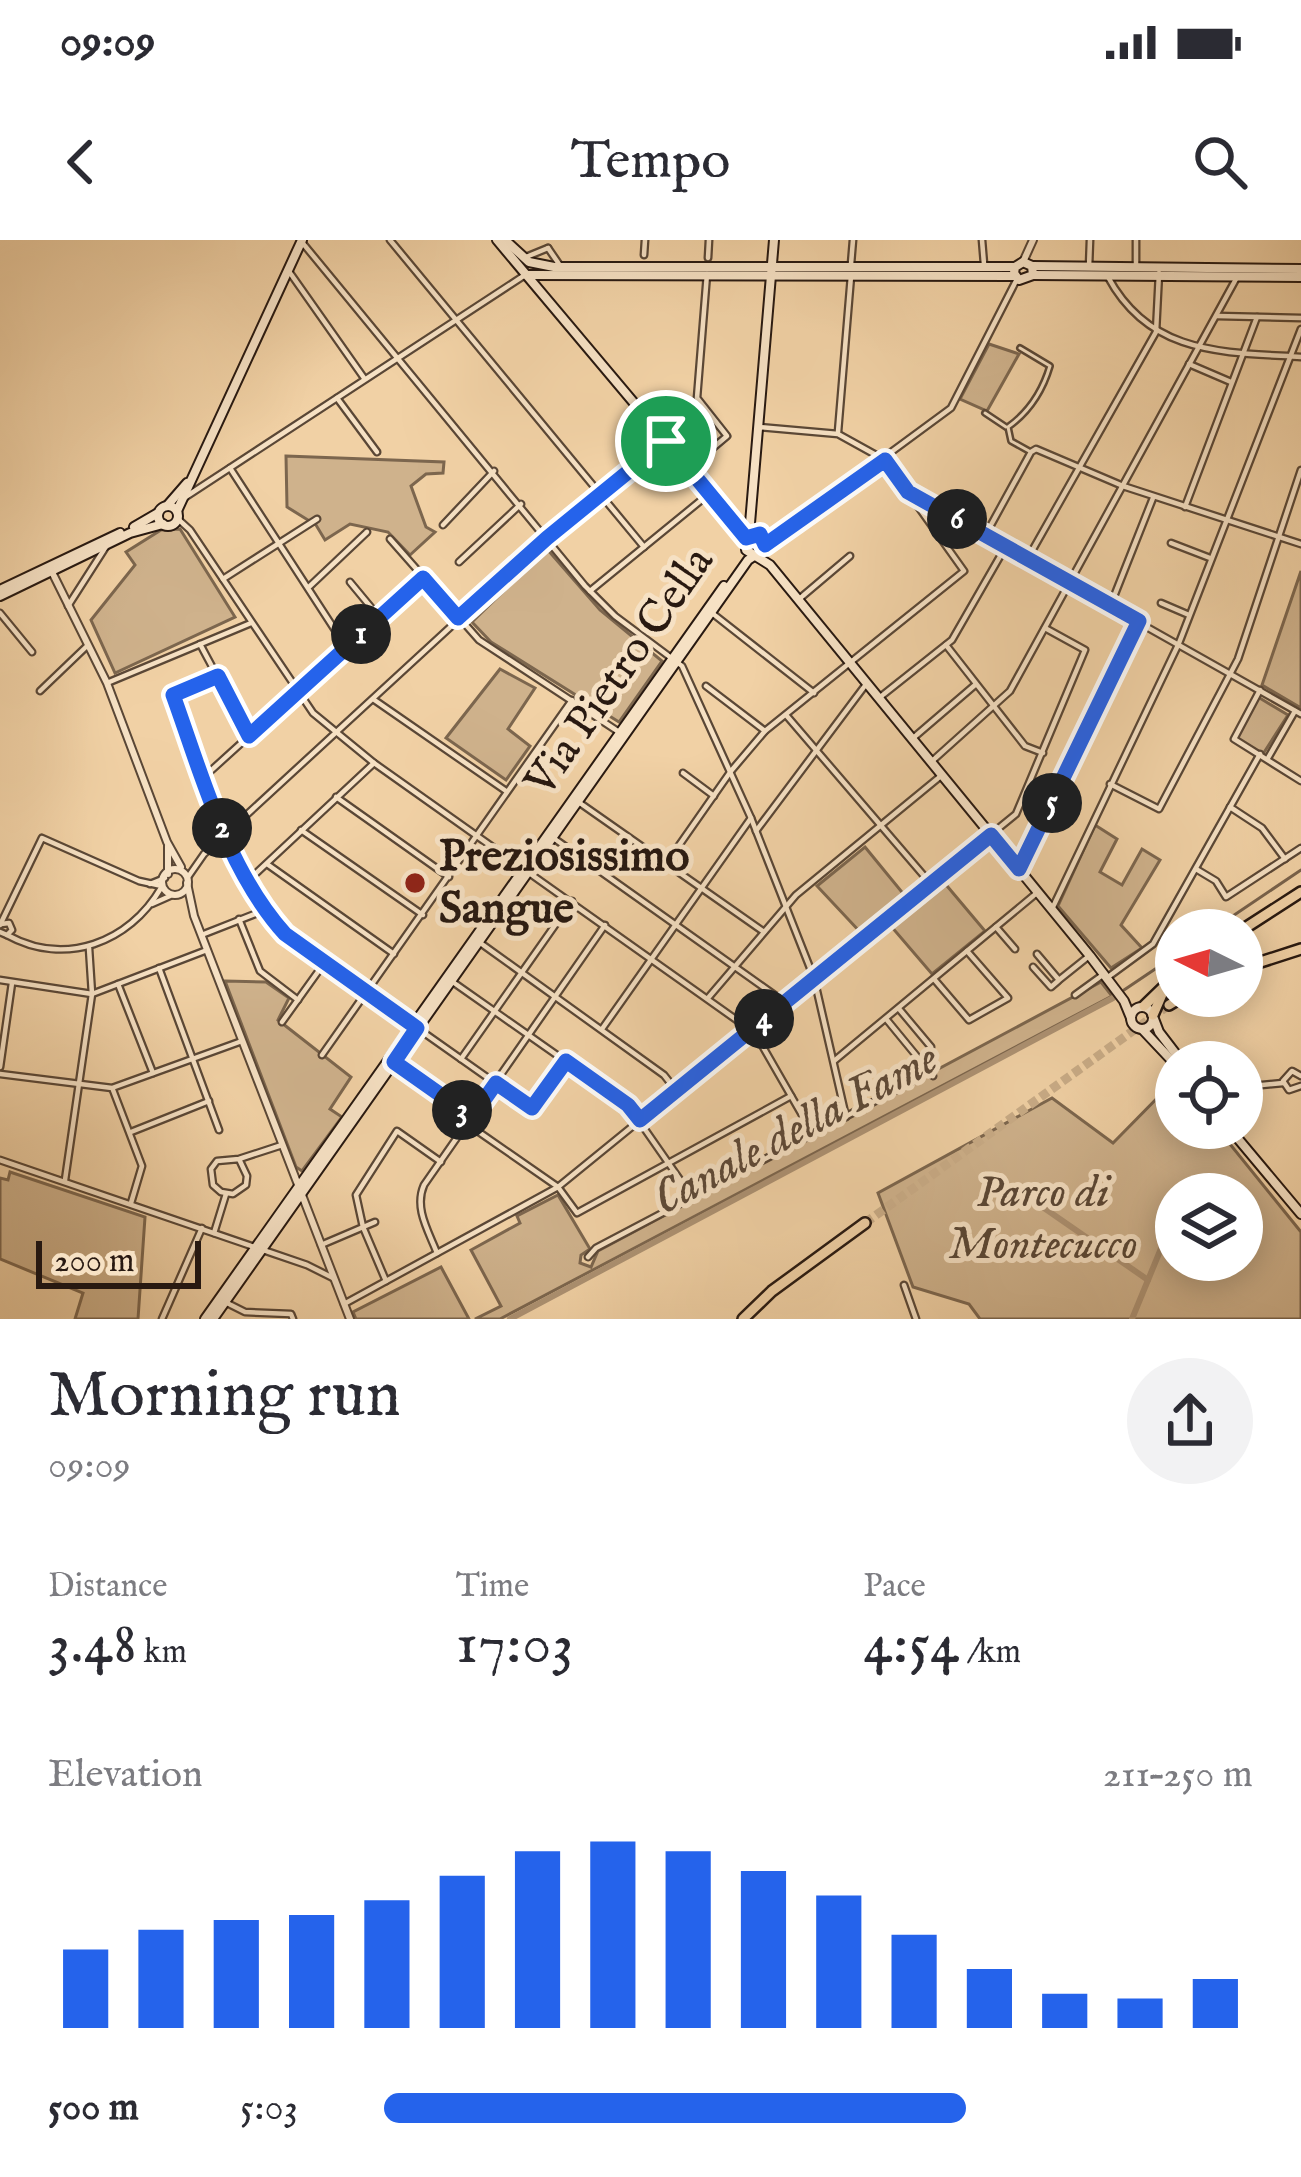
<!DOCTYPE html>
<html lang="en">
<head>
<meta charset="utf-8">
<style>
  :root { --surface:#fff; --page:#f2f2f3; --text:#2b2b33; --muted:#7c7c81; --accent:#2563eb }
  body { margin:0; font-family:"IM FELL English",serif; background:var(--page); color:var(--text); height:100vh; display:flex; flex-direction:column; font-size:45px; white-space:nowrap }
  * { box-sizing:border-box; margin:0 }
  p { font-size:39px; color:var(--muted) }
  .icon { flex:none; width:66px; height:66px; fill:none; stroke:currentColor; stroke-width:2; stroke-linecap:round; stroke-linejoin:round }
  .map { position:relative; height:1079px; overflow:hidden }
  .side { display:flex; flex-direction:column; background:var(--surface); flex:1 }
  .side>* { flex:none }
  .needle { width:78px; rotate:275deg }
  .controls { position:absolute; left:1155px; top:669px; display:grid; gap:24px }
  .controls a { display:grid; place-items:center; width:108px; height:108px; border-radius:50%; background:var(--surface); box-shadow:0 6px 30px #0003; font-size:60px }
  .scale { position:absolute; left:36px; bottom:30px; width:165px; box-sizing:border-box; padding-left:12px; border:6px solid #281911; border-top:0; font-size:33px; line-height:42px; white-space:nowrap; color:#281911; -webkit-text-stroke:9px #f6e1c4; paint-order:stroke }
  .pin { position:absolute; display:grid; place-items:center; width:102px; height:102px; color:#fff; margin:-51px; border:6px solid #fff; border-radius:50%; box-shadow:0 3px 12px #0007 }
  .km { position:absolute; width:60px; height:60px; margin:-30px; border-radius:50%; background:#222; color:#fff; font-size:33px; line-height:60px; text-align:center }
  .round { display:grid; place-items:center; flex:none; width:126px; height:126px; border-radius:63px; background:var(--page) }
  .summary { display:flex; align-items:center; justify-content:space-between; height:204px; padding:0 48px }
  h1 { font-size:66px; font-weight:600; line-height:90px }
  .metrics { display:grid; grid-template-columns:repeat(3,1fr); gap:18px; height:204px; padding:12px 48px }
  .metrics div { display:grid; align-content:center }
  .metrics b { font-size:60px; font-weight:600 }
  .metrics small { font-size:33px; font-weight:400 }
  .metrics p { font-size:33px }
  .chart { height:336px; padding:24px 48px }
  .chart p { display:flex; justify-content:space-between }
  .chart svg { width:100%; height:216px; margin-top:12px; stroke:var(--accent); stroke-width:6 }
  ul { padding:0 48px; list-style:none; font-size:39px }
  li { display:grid; grid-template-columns:192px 144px 1fr; align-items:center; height:90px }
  li i { height:30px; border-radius:15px; background:var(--accent) }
  .status { display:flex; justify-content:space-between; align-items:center; height:84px; padding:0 60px; background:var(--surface); direction:ltr }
  .status svg { height:33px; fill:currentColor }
  header { display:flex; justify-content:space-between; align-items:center; height:156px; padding:0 48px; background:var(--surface); font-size:54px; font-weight:600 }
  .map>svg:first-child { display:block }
  .green { fill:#cfb28c; stroke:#7c664e; stroke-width:3; fill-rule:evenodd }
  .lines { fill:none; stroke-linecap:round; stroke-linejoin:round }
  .stream { stroke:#78624c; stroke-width:3 }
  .canal { stroke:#ad9273; stroke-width:6 }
  .primary-tunnel { stroke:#c9ac87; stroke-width:9; stroke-dasharray:9 4.5; stroke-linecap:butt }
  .pedestrian-casing { stroke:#5a4736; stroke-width:8 }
  .minor-casing { stroke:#5a4736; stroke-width:9 }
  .tertiary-casing { stroke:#5a4736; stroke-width:10 }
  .secondary-casing { stroke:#281911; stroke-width:12 }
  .primary-casing { stroke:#281911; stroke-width:14 }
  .pedestrian { stroke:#f6e1c4; stroke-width:3 }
  .minor { stroke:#f6e1c4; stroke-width:4.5 }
  .tertiary { stroke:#f6e1c4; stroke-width:6 }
  .secondary { stroke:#f6e1c4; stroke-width:8 }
  .primary { stroke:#f1d1a5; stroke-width:9 }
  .route-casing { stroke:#fff; stroke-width:24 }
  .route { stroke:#2563eb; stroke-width:15 }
  .poi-dot { fill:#8f2418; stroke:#f6e1c4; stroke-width:4.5 }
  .labels { text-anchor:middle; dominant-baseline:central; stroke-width:10; stroke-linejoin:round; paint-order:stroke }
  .street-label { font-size:45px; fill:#281911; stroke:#f6e1c4 }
  .poi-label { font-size:45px; font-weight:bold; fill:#281911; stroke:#f6e1c4; text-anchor:start }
  .park-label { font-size:45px; font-style:italic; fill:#5a4736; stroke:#f6e1c4 }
  .water-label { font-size:48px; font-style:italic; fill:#5d4938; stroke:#f6e1c4 }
</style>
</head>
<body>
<div class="status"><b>09:09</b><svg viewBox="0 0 49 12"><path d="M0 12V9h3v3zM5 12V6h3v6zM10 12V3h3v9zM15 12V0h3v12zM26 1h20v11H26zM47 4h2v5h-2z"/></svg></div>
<header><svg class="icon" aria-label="back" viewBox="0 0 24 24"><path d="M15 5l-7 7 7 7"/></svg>Tempo<svg class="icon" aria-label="search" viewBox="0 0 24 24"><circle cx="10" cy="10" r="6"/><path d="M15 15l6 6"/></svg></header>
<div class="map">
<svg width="1301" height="1079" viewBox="0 0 1301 1079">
  <rect width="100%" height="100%" fill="#f1d1a5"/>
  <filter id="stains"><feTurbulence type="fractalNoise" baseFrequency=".00167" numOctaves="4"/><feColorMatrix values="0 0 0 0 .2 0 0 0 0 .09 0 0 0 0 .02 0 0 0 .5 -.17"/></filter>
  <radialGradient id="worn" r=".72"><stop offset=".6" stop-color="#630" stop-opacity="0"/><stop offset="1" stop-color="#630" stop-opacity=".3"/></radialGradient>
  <g class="green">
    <path d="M989,104l30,10 -32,57 -27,-12z"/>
    <path d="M286,216l158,6 -1,11 -17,1 -15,12 15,41 9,5 -25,23 -22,-23 -38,-8 -25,16 -9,-15 -29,-18z"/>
    <path d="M180,289l55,88 -120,56 -24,-53 44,-55 -9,-13 35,-22z"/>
    <path d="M547,309l53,61 62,51 -43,61 -128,-80 -19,-20z"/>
    <path d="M1301,331v137l-39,-23z"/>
    <path d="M500,429l35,19 -27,41 22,17 -24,34 -60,-42z"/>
    <path d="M1258,457l30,18 -25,39 -27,-16z"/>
    <path d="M1095,585l22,14 -17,33 22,13 20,-36 18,11 -39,65 21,23 -31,20 -53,-62z"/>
    <path d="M865,607l41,50 -44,37 -45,-48z"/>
    <path d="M942,640l43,51 -53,43 -42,-49z"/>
    <path d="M225,741l41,1 23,16 -11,22 73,57 -21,32 12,8 -40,54 -6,-4z"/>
    <path d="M1101,742l11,14 -612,323h-25l26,-13 -30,-56 49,-27 -3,-7 41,-21 32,54 -9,6 -1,8 11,4 7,-16z"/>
    <path d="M1176,839v49h41l84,104v87h-321l-11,-15 -56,-17 -35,-94 174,-95 61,45zM1242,954v66h-66v-66z"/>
    <path d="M10,932l135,45 -7,102h-63l8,-26 -83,-34v-81l8,2z"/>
    <path d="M441,1027l28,52h-113l-3,-7z"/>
  </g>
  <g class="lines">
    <g class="stream">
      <path d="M1212,690l89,-60"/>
      <path d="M1124,750l52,-35"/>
    </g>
    <g class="canal">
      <path d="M1015,948l133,92"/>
      <path d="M1183,954l2,-4"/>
      <path d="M510,1079l603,-321"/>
      <path d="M1132,1079l44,-107"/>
    </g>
    <path class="primary-tunnel" d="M865,983l304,-218"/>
    <g class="pedestrian-casing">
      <g id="pedestrian">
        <path d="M1020,108l30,18c-8,27 -21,46 -42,61l3,14 18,10"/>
        <path d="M985,173l21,14"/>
      </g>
    </g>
    <g class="minor-casing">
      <g id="minor">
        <path d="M390,0l254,307"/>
        <path d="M982,0l2,24"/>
        <path d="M301,1l284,345 30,30 67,50 69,152 63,160 32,139"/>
        <path d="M548,8l13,19"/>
        <path d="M644,15l1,-15"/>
        <path d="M526,17l22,-9"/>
        <path d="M708,18l1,-18"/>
        <path d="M851,24l2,-24"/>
        <path d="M1136,24v-24"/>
        <path d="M1089,27l1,-27"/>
        <path d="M288,30l76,108"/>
        <path d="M1108,37c42,78 114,75 193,80"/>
        <path d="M1217,76l84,2"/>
        <path d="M1189,124l42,18"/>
        <path d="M337,158l40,54"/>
        <path d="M838,192l13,-156"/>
        <path d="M230,228l116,179"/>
        <path d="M689,228l38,-32 -30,-38 10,-124"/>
        <path d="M909,253l392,221"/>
        <path d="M184,258l341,-223"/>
        <path d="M1185,267l72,-190"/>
        <path d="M178,279l12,11 123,183 61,50 381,270 58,101"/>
        <path d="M443,285l51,-54"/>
        <path d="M986,294l45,-82 5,-3 87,37 178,58"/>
        <path d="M390,299l89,101 143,94"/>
        <path d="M1171,303l39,15"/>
        <path d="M765,305l186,-137 66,-129"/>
        <path d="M1028,318l128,-226 3,-59"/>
        <path d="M459,322l62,-58"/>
        <path d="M223,339l94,-60"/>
        <path d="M350,342l29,35"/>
        <path d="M310,346l57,-54"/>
        <path d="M590,351l120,-98"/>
        <path d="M798,360l52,-44"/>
        <path d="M1161,363l28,12"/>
        <path d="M1111,364l42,-106"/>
        <path d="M68,366l39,-61"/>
        <path d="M0,373l32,39"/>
        <path d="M712,373l102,80"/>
        <path d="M200,404l48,90"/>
        <path d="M946,405l79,101 18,7"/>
        <path d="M217,436l-44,20c23,63 61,189 109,235 37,35 87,63 129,93"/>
        <path d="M107,443l144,-60"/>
        <path d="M706,446l59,45"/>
        <path d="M1260,450l-26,49 67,42"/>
        <path d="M40,451l48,-46"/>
        <path d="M879,458l73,-58 54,-94"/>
        <path d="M373,459l133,92"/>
        <path d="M786,475l145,169"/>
        <path d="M912,499l63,-54"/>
        <path d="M1268,518l27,-47"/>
        <path d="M931,522l79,-71 226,-412"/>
        <path d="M683,533l31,23"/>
        <path d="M205,536l218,-198"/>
        <path d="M1110,544l49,25 79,-150 63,-189"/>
        <path d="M336,557l113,80"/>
        <path d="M577,561l187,131"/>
        <path d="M1230,567l32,21 23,31"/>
        <path d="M301,590l122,85"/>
        <path d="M756,591l111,-148"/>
        <path d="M552,597l231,164"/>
        <path d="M267,624l127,90"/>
        <path d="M666,624l65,-93 34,-40 199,-160 -79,-111 -47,-26 -79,-7"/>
        <path d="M1019,629l120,-248"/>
        <path d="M1196,629l20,12 10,16 75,-49"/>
        <path d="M188,637l16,-23 343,-316 119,-97"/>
        <path d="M251,638l123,-115"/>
        <path d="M150,644l15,-6"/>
        <path d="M152,664l18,-8"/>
        <path d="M1052,669l127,-266 122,-314"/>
        <path d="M239,679l21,52 38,29"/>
        <path d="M0,685l42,-87 97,43 23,5"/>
        <path d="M996,687l19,22"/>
        <path d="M0,692l7,3 5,-5 -3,-7 -8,1"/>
        <path d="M204,694l61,-24"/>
        <path d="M7,695c58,32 122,8 154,-47"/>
        <path d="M479,702l185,133 11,14"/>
        <path d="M1037,714l22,26 30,-24"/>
        <path d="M1033,727l18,20 7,-6"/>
        <path d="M159,728l60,162"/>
        <path d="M1108,737l45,-33 107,-190"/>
        <path d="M934,739l35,41 39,-22 -41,-47"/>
        <path d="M0,740l92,14 115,-44"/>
        <path d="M450,740l178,125 64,92"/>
        <path d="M118,744l35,89"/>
        <path d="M1075,755l29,-21"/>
        <path d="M708,758l88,-103 146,-120"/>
        <path d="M900,770l31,37"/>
        <path d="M887,780l46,56"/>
        <path d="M282,782l43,-60"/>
        <path d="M602,789l149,-211"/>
        <path d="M420,790l112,79 34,-48"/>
        <path d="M322,815l250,-355"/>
        <path d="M461,819l111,-158"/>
        <path d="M834,821l204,-169"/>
        <path d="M394,822l78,55"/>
        <path d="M0,827l12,-84"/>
        <path d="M0,834l112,14 130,-47"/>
        <path d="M1301,836l-9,-5 -9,10 6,9 12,-4"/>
        <path d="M1242,847l41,-4"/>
        <path d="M113,850l29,76 -11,37"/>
        <path d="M463,890h13l82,57 19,26 214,-117"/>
        <path d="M131,892l78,-31"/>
        <path d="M239,919l8,17 -1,9 -13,9 -12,-2 -8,-7 -2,-16 6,-8 22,-2 43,-14"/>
        <path d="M0,920l307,105 26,13"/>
        <path d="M65,940l27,-186 -3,-46"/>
        <path d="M214,993l12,-39"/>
        <path d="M321,1005l54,-23"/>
        <path d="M437,1013c-9,-23 -23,-45 -13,-68l181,-260"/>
        <path d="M588,1017l8,-9 319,-168"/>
        <path d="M386,1041l-23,-54 -7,-32 41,-64 44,31"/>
        <path d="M904,1045l12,34"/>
        <path d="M225,1062l20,10 46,2 2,5"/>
        <path d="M344,1064l214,-117 458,-373 69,-164 -40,-22"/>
        <path d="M162,1079l40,-91"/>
      </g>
    </g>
    <g class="tertiary-casing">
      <g id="tertiary">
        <path d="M1023,22l10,-22"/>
        <path d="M52,332l55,111 60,159 14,25"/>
        <circle cx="175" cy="642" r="13"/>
        <path d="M168,634v-28"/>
        <path d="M187,643l7,33 156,403"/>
      </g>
    </g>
    <g class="secondary-casing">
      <g id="secondary">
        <path d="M497,0l243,289 6,9v12l24,15 320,391 34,45 7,17"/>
        <path d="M505,0l24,22 25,5h461l8,-5 9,4 1,9 -14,5 -5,-7 1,-6"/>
        <path d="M1033,26l268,3"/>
        <path d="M527,35l488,1"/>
        <path d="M1033,35l268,2"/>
        <circle cx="168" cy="276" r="10"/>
        <path d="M167,266l20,-23"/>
        <path d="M177,271l125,-271"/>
        <path d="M134,287l24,-14"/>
        <path d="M749,295l25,-295"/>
        <path d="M747,297l9,-4 6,3 2,15"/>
        <path d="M0,350l120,-57"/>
        <path d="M0,356l130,-63 33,-9"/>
        <circle cx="1142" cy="778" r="11"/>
        <path d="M1154,779l5,13 23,30"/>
        <path d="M1143,790l33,35"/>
        <path d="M1229,888l72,86"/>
        <path d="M205,1079l519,-733"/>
        <path d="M213,1079l535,-759 15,-10"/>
      </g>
    </g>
    <g class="primary-casing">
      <g id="primary">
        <path d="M1242,690l59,-38"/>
        <path d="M1242,728l59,-19"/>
        <path d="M1169,765l15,-9"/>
        <path d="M1144,766l32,-31"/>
        <path d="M1153,775l10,-23"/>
        <path d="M743,1079l29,-28 93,-68"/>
      </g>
    </g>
    <use href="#pedestrian" class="pedestrian"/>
    <use href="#minor" class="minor"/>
    <use href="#tertiary" class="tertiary"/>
    <use href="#secondary" class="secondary"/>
    <use href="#primary" class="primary"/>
  </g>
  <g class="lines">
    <g class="route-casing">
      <path id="route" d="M666,201l80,97 14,-4 5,11 120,-85 23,32 231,129 -120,248 -28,-34 -351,285 -12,-15 -62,-44 -34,47 -36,-25 -24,34 -78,-55 23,-34 -132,-94c-58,-64 -83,-159 -112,-239l45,-19 31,60 174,-158 35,40 89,-80z"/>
    </g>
    <use href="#route" class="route"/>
  </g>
  <circle class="poi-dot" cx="415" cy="643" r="12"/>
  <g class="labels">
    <g class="street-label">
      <text transform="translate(620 432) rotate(-55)">Via Pietro Cella</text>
    </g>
    <g class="poi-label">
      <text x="439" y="617">Preziosissimo<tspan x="439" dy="52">Sangue</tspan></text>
    </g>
    <g class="park-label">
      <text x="1043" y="953">Parco di<tspan x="1043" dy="52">Montecucco</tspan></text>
    </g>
    <g class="water-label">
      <text transform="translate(796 890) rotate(-28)">Canale della Fame</text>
    </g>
  </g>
  <rect width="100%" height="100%" filter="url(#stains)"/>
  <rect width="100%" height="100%" fill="url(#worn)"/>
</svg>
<div class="controls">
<a><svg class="needle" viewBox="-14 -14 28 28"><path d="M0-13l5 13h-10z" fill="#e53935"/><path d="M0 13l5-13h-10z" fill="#7c7c81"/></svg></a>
<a><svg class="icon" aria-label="locate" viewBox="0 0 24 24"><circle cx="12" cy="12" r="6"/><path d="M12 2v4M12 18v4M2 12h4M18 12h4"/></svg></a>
<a><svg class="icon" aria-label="layers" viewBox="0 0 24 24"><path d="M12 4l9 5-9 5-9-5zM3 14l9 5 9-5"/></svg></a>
</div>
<div class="scale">200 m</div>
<div class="pin" style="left:666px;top:201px;background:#1e9e55"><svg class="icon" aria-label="arrive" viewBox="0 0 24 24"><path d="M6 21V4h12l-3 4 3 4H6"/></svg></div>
<b class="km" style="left:361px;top:394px">1</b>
<b class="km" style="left:222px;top:588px">2</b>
<b class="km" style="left:462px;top:870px">3</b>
<b class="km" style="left:764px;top:779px">4</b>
<b class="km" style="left:1052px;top:563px">5</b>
<b class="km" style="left:957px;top:279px">6</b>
</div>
<section class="side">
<div class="summary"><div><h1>Morning run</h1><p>09:09</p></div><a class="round"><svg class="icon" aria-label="share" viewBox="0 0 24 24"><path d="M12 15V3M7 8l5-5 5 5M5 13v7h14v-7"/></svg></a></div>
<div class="metrics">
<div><p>Distance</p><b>3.48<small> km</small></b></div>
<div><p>Time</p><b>17:03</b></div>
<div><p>Pace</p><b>4:54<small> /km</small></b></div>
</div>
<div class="chart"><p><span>Elevation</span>211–250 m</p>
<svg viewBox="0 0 160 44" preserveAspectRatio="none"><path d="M5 44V28M15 44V24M25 44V22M35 44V21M45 44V18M55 44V13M65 44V8M75 44V6M85 44V8M95 44V12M105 44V17M115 44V25M125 44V32M135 44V37M145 44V38M155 44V34"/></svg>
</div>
<ul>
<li><b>500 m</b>5:03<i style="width:67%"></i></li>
</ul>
</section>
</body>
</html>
